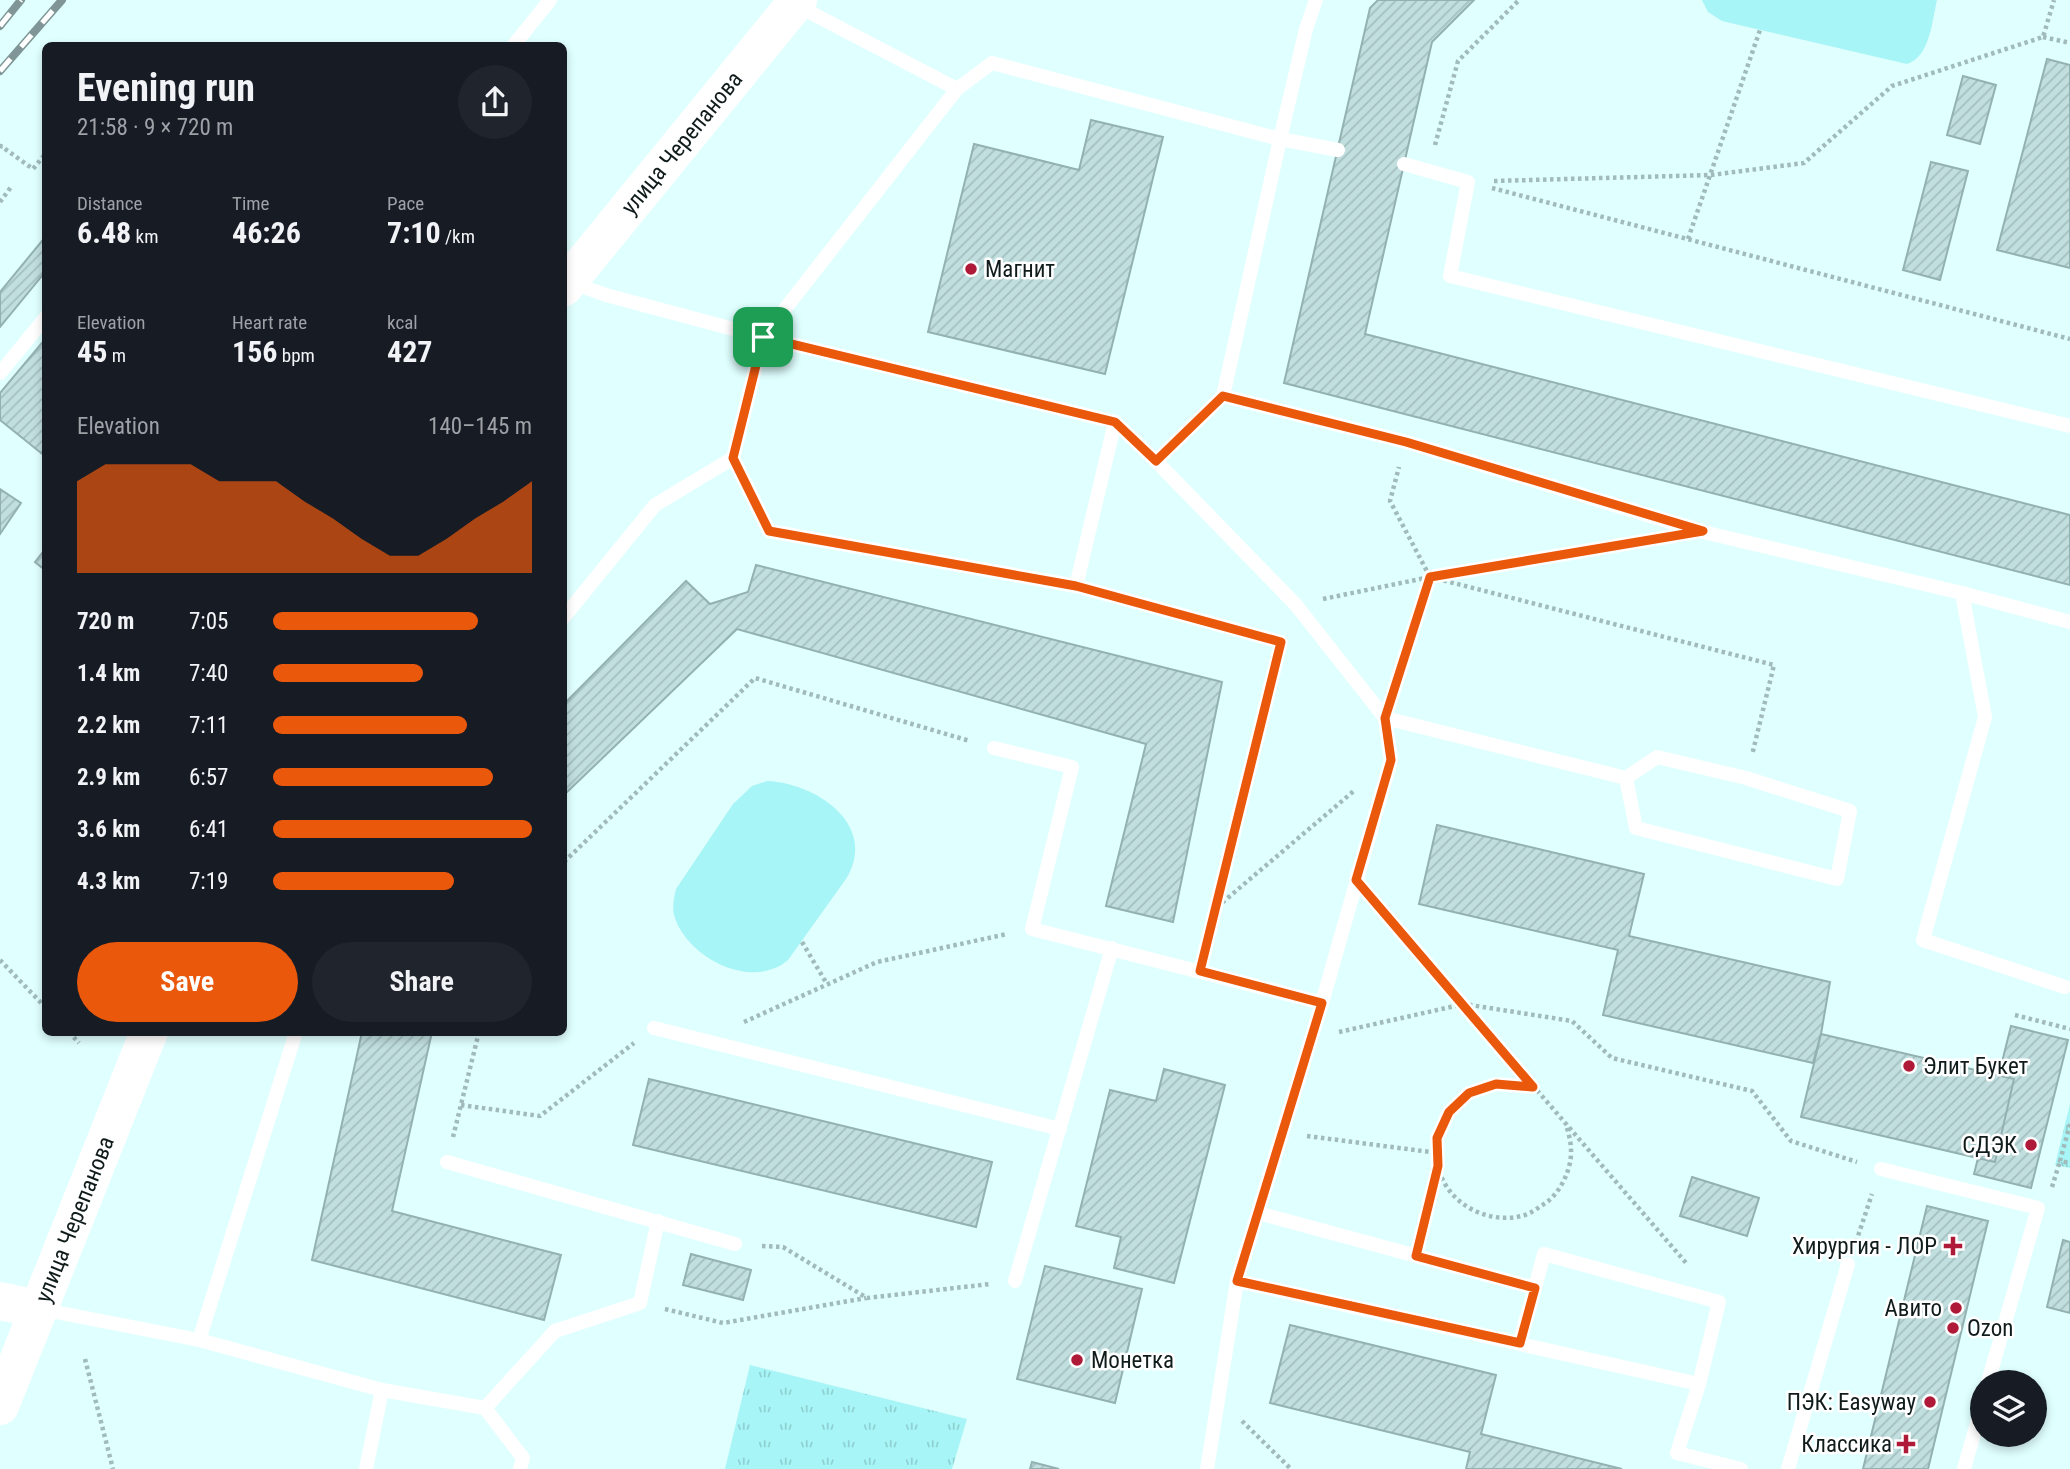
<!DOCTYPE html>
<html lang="en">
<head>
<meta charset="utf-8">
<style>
  :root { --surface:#171b24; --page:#20242c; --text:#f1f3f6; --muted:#9ea1a6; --accent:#ea580c }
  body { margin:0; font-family:"Roboto Condensed",sans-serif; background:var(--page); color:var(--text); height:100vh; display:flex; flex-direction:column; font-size:26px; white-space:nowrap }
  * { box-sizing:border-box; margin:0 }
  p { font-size:23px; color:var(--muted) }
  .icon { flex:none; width:38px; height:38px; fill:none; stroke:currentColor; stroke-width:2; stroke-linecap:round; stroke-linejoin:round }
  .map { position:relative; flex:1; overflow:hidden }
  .sheet { position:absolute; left:42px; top:42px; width:525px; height:994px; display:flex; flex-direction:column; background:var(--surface); border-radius:10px; box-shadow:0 4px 10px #0003 }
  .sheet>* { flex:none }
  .fabs { position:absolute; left:1970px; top:1370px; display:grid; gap:14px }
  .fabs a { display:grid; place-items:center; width:77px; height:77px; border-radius:50%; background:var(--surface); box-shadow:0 4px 10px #0003; font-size:35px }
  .pin { position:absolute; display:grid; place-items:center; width:60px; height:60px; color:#fff; margin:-30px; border-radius:14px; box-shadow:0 4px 10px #0006 }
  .round { display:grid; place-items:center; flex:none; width:74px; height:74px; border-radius:37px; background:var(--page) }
  .headline { display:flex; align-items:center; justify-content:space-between; height:119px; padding:0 35px }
  h1 { font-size:38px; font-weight:700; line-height:52px }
  .metrics { display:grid; grid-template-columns:repeat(3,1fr); gap:10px; height:119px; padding:7px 35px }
  .metrics div { display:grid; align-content:center }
  .metrics b { font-size:30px; font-weight:700 }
  .metrics small { font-size:19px; font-weight:400 }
  .metrics p { font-size:19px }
  .chart { height:196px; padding:14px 35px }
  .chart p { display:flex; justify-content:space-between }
  .chart svg { width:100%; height:126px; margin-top:7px; fill:var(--accent); opacity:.7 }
  .cta { display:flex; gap:14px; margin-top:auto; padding:14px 35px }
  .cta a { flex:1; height:80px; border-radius:42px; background:var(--accent); color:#fff; font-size:28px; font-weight:700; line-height:80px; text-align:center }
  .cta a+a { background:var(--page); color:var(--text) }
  ul { padding:0 35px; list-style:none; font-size:23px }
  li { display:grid; grid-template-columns:112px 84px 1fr; align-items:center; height:52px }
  li i { height:18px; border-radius:9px; background:var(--accent) }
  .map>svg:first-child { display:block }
  .park { fill:url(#park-tufts) }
  .pitch { fill:#a7f5f6 }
  .building { fill:url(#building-hatch); stroke:#94b1b1; stroke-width:2 }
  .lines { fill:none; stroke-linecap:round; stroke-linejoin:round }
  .path { stroke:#a1baba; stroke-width:4.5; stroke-dasharray:3.5 3.5; stroke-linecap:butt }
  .lane { stroke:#fff; stroke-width:14 }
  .secondary { stroke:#fff; stroke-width:38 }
  .rail-casing { stroke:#809696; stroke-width:8 }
  .rail { stroke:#fff; stroke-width:5; stroke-dasharray:16; stroke-linecap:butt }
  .route-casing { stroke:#fff; stroke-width:14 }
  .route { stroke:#ea580c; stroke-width:9 }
  .poi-dot { fill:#ae1a38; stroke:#fff; stroke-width:2.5 }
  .labels { text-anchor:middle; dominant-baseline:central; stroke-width:5; stroke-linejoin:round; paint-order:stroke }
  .street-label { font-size:23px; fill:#101b1b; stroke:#fff }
  .poi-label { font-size:23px; fill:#101b1b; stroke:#fff; text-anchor:end }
</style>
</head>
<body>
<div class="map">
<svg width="2070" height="1469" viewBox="0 0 2070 1469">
  <defs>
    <pattern id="park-tufts" width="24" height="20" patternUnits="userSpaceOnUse" patternTransform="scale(1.75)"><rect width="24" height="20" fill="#a7f5f6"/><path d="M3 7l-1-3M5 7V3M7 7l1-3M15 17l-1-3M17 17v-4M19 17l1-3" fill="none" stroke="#8fd1d2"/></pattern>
    <pattern id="building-hatch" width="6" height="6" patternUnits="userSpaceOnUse" patternTransform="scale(1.75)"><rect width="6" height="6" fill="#c1dfdf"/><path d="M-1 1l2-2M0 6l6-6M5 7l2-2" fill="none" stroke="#a5bfbf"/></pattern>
  </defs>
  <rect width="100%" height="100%" fill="#e0ffff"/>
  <g class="park">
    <path d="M2070,1104v64l-15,-3z"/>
    <path d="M750,1365l217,54 -15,50h-227z"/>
  </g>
  <g class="pitch">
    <path d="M1702,0h235c-5,21 -7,57 -30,64l-185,-43 -14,-9z"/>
    <path d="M767,781c49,2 112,44 79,98l-58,81c-36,31 -102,-2 -114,-45 -2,-8 0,-18 2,-26l57,-85 19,-18z"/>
  </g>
  <g class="building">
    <path d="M1378,0h96l-42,42 -67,292 705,181v70l-786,-202 86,-375z"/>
    <path d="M2047,59l23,6v203l-73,-18z"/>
    <path d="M1963,76l33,9 -16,59 -33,-9z"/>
    <path d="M1091,120l72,17 -58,237 -177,-42 46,-188 105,26z"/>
    <path d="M1931,162l37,9 -28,109 -37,-10z"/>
    <path d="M46,236v35l-46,56v-35z"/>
    <path d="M46,338v119l-46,-37v-27z"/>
    <path d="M0,489l21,14 -21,31z"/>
    <path d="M46,548v23l-11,-9z"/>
    <path d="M756,565l466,117 -49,240 -67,-16 40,-162 -409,-115 -173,166v-91l122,-123 24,23 38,-12z"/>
    <path d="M1437,825l207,49 -15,62 201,46 -9,52 -8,29 -210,-48 15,-65 -199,-46z"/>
    <path d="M2011,1026l57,14 -37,148 -57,-14z"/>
    <path d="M362,1032h70l-40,179 169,44 -17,65 -232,-60z"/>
    <path d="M1821,1034l193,45 -19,83 -194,-45z"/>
    <path d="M1164,1069l61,16 -51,198 -60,-15 7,-31 -45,-11 34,-136 46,11z"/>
    <path d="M649,1079l343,83 -16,65 -343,-82z"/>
    <path d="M1692,1177l67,21 -12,38 -67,-20z"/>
    <path d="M1927,1206l61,15 -60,248h-65z"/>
    <path d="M2063,1240l7,2v71l-23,-6z"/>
    <path d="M691,1254l60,16 -8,30 -60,-15z"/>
    <path d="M1045,1266l97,23 -27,114 -98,-24z"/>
    <path d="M1290,1325l206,50 -15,59 141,35h-156l4,-17 -200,-49z"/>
    <path d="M1032,1462l27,7h-29z"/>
  </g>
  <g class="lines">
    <g class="path">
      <path d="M2043,37l27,6"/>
      <path d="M1435,145l23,-84 61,-61"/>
      <path d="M0,148l1,-2 32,23 13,-16"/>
      <path d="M1494,181l217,-6 93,-12 88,-77 151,-49 11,-37"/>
      <path d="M1492,188l578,151"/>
      <path d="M0,202l11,-15"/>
      <path d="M1688,239l72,-209"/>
      <path d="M1430,577l344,88 -22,90"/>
      <path d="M1101,593l180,49 -75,306"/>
      <path d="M1323,599l107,-22 212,-35"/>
      <path d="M1394,690l36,-113 -40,-76 9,-34"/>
      <path d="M564,862l191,-184 215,63"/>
      <path d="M1377,905l310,359"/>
      <path d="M1217,907l138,-117"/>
      <path d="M802,942l25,42"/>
      <path d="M0,960l46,48"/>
      <path d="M2015,1015l55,14"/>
      <path d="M744,1022l133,-60 130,-28"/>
      <path d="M69,1032l10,11"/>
      <path d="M1339,1032l125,-28 108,17 40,37 140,33 39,50 66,21"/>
      <path d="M1533,1087c-12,-1 -26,-4 -38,-3 -37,6 -65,45 -57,82 8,38 51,60 87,49 6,-2 13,-7 19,-11 16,-10 28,-35 27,-54 0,-9 -3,-18 -5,-26"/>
      <path d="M461,1105l79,11 94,-73"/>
      <path d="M2070,1124l-10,37 10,2"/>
      <path d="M1307,1136l131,17"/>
      <path d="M453,1137l26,-105"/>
      <path d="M2052,1187l8,-26"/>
      <path d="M1422,1232l16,-66"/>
      <path d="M1856,1242l16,-48"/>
      <path d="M762,1246l21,1 84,51 123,-14"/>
      <path d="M665,1309l58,14 143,-25"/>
      <path d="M85,1359l28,110"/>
      <path d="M1242,1421l49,48"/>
    </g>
    <g class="lane">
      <path d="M1316,0l-10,29 -26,110 58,11"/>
      <path d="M796,5l161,84 -194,248 -30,121 36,73 307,55 39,-164"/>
      <path d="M513,46l37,-46"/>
      <path d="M957,89l35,-26 288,76 -57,257"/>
      <path d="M1404,164l64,18 -18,94 620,150"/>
      <path d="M570,282l36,13 157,42 352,85 41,39 67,-65 183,46 297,90 259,61 108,29"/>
      <path d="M0,373l46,-56"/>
      <path d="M1156,461l140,144 89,113 6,42 -69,243 -85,278 -30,188"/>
      <path d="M1962,593l23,124 -62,223 142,47"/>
      <path d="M564,617l91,-112 78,-47"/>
      <path d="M1385,718l241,60 31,-21 89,21 104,33 -13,68 -201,-51 -10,-50"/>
      <path d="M994,748l78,19 -40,162 290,74"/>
      <path d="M654,1028l406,101"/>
      <path d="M447,1162l288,82"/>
      <path d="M1881,1169l157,39 -50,174"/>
      <path d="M1258,1213l277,75 9,-34 175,48 -20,82"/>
      <path d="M1015,1281l97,-333"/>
      <path d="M1237,1281l462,103 -22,69 64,16"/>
      <path d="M40,1309l159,31 183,50 103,18 38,50 -3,11"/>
      <path d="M199,1340l97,-308"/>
      <path d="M1519,1343l16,-55"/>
      <path d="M485,1408l70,-77 85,-28 18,-82"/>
      <path d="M366,1469l16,-79"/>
      <path d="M1788,1469l60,-205"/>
      <path d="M1964,1469l19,-67"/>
    </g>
    <g class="secondary">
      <path id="s1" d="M564,287l234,-287"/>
      <path d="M0,1301l39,8"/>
      <path id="s2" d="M0,1406l149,-374"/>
    </g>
    <g class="rail-casing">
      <g id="rail">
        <path d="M0,26l21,-26"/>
        <path d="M0,71l62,-71"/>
      </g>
    </g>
    <use href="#rail" class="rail"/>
  </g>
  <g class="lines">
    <g class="route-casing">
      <path id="route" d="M763,337l352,85 41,39 67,-65 183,46 297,89 -273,46 -45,141 6,42 -35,120 177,207 -37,-3 -27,9 -20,19 -12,26 1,28 -22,90 119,32 -15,55 -283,-62 85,-278 -122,-32 81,-329 -205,-56 -307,-55 -36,-73z"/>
    </g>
    <use href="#route" class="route"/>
  </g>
  <g class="poi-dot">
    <circle cx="971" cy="269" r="7"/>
    <circle cx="1909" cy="1066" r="7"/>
    <circle cx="2031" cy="1145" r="7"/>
    <path d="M1949.5 1235.5h7v7h7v7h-7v7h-7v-7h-7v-7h7z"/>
    <circle cx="1956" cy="1308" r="7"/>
    <circle cx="1953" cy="1328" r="7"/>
    <circle cx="1077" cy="1360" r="7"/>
    <circle cx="1930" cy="1402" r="7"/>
    <path d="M1902.5 1433.5h7v7h7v7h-7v7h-7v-7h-7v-7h7z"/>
  </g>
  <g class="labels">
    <g class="street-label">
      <text stroke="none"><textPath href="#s1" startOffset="186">улица Черепанова</textPath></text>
      <text stroke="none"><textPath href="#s2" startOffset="201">улица Черепанова</textPath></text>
    </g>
    <g class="poi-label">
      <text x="985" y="269" text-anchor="start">Магнит</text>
      <text x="1923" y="1066" text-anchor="start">Элит Букет</text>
      <text x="2017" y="1145">СДЭК</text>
      <text x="1937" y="1246">Хирургия - ЛОР</text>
      <text x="1942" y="1308">Авито</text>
      <text x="1967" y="1328" text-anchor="start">Ozon</text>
      <text x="1091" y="1360" text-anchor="start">Монетка</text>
      <text x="1916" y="1402">ПЭК: Easyway</text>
      <text x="1892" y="1444">Классика</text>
    </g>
  </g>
</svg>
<div class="fabs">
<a><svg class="icon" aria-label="layers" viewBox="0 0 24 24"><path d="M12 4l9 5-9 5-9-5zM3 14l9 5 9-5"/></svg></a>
</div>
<div class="pin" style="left:763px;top:337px;background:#1e9e55"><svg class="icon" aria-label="arrive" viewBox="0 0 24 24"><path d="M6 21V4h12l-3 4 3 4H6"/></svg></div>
<section class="sheet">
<div class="headline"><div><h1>Evening run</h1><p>21:58 · 9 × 720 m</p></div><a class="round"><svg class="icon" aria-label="share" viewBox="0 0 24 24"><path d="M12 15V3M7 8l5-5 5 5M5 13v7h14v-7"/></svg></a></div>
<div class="metrics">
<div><p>Distance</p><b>6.48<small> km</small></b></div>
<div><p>Time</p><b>46:26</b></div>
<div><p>Pace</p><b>7:10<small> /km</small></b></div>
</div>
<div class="metrics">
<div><p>Elevation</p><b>45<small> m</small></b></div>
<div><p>Heart rate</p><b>156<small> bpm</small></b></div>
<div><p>kcal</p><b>427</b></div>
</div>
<div class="chart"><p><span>Elevation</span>140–145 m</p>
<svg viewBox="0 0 160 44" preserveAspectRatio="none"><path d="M0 44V12L10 6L20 6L30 6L40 6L50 12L60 12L70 12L80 19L90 25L100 32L110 38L120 38L130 32L140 25L150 19L160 12V44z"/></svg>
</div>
<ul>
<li><b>720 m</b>7:05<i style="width:79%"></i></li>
<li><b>1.4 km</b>7:40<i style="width:58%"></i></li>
<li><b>2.2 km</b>7:11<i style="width:75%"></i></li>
<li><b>2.9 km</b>6:57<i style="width:85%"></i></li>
<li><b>3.6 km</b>6:41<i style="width:100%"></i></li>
<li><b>4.3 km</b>7:19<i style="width:70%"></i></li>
</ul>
<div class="cta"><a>Save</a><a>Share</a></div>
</section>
</div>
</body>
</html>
